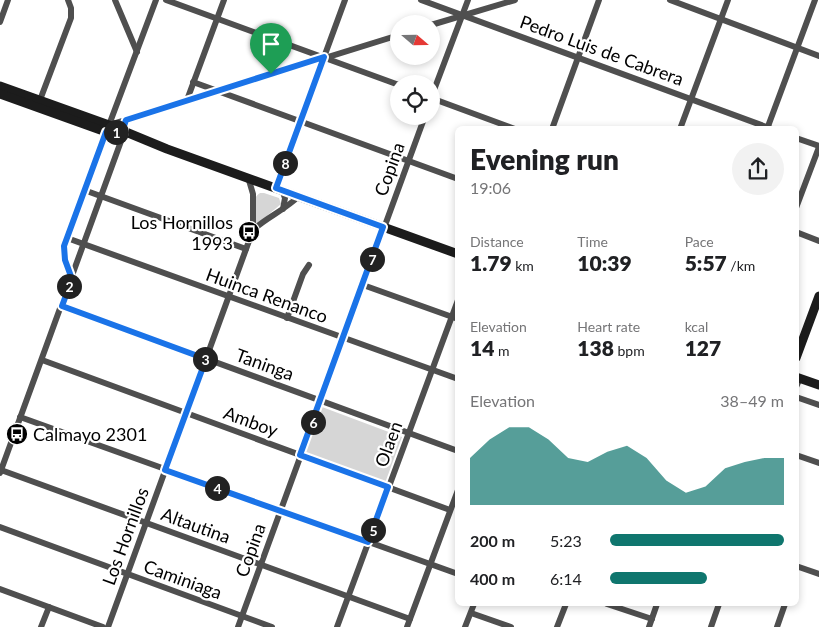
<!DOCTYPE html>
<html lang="en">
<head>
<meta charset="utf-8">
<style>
  :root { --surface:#fff; --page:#f2f2f2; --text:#202124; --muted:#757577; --accent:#0f766e }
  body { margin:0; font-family:Lato,sans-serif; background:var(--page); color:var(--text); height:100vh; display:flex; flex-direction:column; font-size:19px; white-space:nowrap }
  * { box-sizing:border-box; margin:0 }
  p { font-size:16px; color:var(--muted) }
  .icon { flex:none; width:28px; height:28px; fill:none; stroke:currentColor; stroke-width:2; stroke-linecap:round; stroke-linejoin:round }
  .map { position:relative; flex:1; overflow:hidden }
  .side { position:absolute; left:455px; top:126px; width:344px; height:480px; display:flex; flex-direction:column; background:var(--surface); border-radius:8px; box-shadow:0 2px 8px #0003 }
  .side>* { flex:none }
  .needle { width:32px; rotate:110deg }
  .controls { position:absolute; left:390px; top:15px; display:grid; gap:10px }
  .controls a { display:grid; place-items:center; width:50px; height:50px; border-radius:50%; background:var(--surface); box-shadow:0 2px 8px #0003; font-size:25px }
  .pin { position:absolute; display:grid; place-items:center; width:42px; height:42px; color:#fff; margin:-51px -21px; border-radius:50% 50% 50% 0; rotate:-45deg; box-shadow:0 0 5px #0007 }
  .pin .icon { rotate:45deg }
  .km { position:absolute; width:25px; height:25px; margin:-12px; border-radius:50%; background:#222; color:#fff; font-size:14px; line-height:25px; text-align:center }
  .round { display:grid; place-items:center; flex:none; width:52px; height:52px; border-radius:26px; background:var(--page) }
  .headline { display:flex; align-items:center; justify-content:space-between; height:85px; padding:0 15px }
  h1 { font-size:28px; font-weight:800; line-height:38px }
  .figures { display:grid; grid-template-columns:repeat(3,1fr); gap:8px; height:85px; padding:5px 15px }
  .figures div { display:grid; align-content:center }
  .figures b { font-size:21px; font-weight:800 }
  .figures small { font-size:14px; font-weight:400 }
  .figures p { font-size:14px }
  .chart { height:140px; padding:10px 15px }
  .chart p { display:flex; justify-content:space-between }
  .chart svg { width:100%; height:90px; margin-top:5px; fill:var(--accent); opacity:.7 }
  ul { padding:0 15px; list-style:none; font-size:16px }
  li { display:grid; grid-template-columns:80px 60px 1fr; align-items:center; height:38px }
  li i { height:12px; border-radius:6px; background:var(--accent) }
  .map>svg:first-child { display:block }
  .green { fill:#d6d6d6 }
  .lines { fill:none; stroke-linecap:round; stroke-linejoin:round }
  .minor { stroke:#4f4f4f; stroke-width:6 }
  .secondary { stroke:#1c1c1c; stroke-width:9 }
  .route-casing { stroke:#fff; stroke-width:10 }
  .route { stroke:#1a73e8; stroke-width:6 }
  .labels { text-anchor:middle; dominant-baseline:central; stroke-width:4.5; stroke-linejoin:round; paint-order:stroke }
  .street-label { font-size:18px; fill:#000; stroke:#fff }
  .poi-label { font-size:18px; fill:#000; stroke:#fff; text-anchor:end }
</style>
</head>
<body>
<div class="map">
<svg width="819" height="627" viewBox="0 0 819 627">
  <rect width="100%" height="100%" fill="#fff"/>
  <g class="green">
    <path d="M260,193h4l15,5 2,6 -25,21c-1,-10 -6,-26 4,-32z"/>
    <path d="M322,407l80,30 -17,46 -80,-30z"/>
  </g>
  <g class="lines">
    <g class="minor">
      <path d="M115,0l22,52"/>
      <path d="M166,0l233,85"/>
      <path d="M421,0l351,129"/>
      <path d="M670,0l149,56"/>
      <path d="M0,22l8,-22"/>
      <path d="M431,25l84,-25"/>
      <path d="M193,82l265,97"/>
      <path d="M431,98l37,-98"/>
      <path d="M431,98l84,31"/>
      <path d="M40,100l31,-82v-10l-3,-8"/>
      <path d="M187,100l37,-100"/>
      <path d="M109,125l290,-90"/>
      <path d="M109,125l47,-125"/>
      <path d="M552,129l47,-129"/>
      <path d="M680,129l48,-129"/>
      <path d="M767,129l48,-129"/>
      <path d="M796,138l23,8"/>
      <path d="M276,188l69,-188"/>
      <path d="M84,190l162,59"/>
      <path d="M282,190l3,8 -2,11"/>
      <path d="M796,208l23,-61"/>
      <path d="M253,230c14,-13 32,-20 46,-34"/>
      <path d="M796,232l23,9"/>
      <path d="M67,238l391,141"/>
      <path d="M72,279l-7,-18v-15l41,-114"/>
      <path d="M363,285l95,34"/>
      <path d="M62,306l396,145"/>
      <path d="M287,318l16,-44 6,-9"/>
      <path d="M42,360l408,150"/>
      <path d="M796,387l4,-9"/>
      <path d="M796,397l23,8"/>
      <path d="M20,417l438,157"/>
      <path d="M796,455l23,8"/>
      <path d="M1,470l409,149"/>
      <path d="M0,473l124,-340 2,-13"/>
      <path d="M0,527l272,100"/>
      <path d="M796,566l23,8"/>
      <path d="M0,589l103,38"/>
      <path d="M607,604l45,15"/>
      <path d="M471,613l40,14"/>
      <path d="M41,627l8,-20"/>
      <path d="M108,627l145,-397v-36l-5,-17"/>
      <path d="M238,627l187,-511"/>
      <path d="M337,627l121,-327"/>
      <path d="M407,627l51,-137"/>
      <path d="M465,627l9,-23"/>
      <path d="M557,627l9,-23"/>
      <path d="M649,627l8,-23"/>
      <path d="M711,627l8,-23"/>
      <path d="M777,627l8,-23"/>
    </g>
    <g class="secondary">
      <path d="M0,86l109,39 58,24 291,105"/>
      <path d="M0,94l106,38h13"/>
      <path d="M796,358l23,-62"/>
      <path d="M796,377l23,8"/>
    </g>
  </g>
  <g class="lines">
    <g class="route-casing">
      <path id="route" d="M324,57l-48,131 107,39 -83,228 88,32 -20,55 -203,-72 41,-111 -144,-53 10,-27 -7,-19 -1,-14 42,-114 18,1v-7l2,-6z"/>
    </g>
    <use href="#route" class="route"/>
  </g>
  <defs>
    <g id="bus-disc" transform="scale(1.125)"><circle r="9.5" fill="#000" stroke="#fff"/><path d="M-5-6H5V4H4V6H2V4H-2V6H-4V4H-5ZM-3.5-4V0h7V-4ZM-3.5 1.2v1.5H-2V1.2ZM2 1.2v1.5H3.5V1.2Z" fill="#fff"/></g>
  </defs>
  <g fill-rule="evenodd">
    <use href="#bus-disc" x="249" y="232"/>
    <use href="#bus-disc" x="17" y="434"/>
  </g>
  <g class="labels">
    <g class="street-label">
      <text transform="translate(602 50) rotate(20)">Pedro Luis de Cabrera</text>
      <text transform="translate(389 169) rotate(-70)">Copina</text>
      <text transform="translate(267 295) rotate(20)">Huinca Renanco</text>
      <text transform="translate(265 364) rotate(20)">Taninga</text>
      <text transform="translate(251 421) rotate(20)">Amboy</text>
      <text transform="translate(388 444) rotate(-70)">Olaen</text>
      <text transform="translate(196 525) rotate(20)">Altautina</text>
      <text transform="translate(125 536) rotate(-70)">Los Hornillos</text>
      <text transform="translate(250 550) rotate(-70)">Copina</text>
      <text transform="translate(183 579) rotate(20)">Caminiaga</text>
    </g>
    <g class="poi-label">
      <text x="233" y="222">Los Hornillos<tspan x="233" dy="21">1993</tspan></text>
      <text x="33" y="434" text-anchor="start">Calmayo 2301</text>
    </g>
  </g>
</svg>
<div class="controls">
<a><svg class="needle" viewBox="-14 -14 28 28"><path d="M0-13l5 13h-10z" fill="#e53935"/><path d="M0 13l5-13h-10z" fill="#757577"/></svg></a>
<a><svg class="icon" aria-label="locate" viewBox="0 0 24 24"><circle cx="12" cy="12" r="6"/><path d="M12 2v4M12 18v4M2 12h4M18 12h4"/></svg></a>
</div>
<div class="pin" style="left:271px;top:74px;background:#1e9e55"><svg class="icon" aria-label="arrive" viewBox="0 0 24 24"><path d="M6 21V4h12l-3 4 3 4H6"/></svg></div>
<b class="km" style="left:116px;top:132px">1</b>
<b class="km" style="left:69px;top:286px">2</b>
<b class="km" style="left:205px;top:359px">3</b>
<b class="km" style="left:217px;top:488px">4</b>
<b class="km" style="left:373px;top:530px">5</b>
<b class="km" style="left:313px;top:422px">6</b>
<b class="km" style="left:372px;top:259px">7</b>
<b class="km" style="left:285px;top:163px">8</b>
<section class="side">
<div class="headline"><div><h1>Evening run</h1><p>19:06</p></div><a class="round"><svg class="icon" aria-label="share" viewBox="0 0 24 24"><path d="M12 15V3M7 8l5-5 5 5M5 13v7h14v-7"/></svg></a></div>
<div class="figures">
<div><p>Distance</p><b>1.79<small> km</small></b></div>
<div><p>Time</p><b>10:39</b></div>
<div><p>Pace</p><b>5:57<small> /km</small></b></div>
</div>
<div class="figures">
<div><p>Elevation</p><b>14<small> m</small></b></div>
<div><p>Heart rate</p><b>138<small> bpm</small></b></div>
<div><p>kcal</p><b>127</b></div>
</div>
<div class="chart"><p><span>Elevation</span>38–49 m</p>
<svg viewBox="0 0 160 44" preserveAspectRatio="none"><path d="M0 44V21L10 12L20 6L30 6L40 12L50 21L60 23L70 18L80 15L90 21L100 32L110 38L120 35L130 26L140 23L150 21L160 21V44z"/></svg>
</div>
<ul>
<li><b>200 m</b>5:23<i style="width:100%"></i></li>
<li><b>400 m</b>6:14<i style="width:56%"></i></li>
</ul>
</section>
</div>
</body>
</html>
